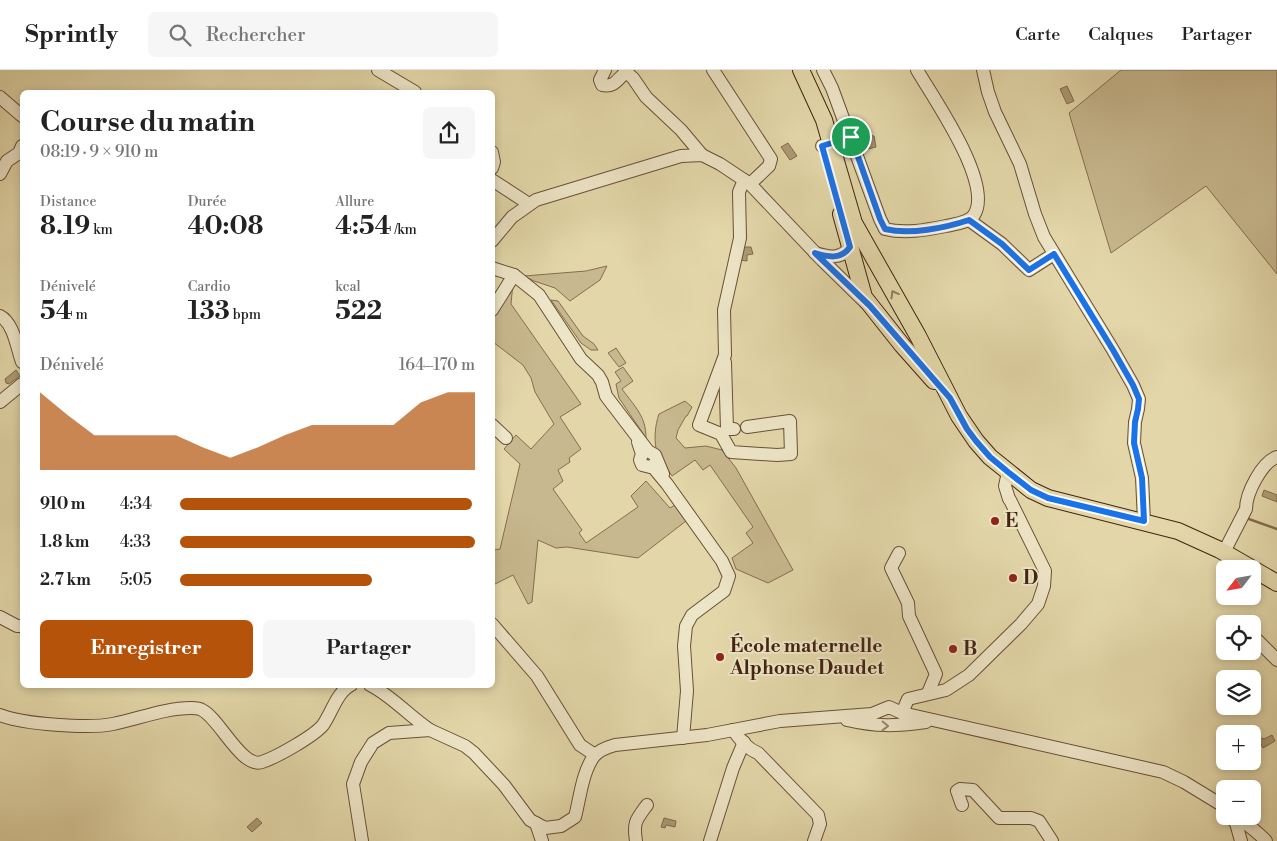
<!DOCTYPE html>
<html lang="fr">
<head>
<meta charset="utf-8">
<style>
  :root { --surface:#fff; --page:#f6f6f6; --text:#222; --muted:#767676; --line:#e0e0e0; --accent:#b45309 }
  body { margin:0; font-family:"Libre Bodoni",serif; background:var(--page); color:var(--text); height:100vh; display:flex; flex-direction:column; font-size:19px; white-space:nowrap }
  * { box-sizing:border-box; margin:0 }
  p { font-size:16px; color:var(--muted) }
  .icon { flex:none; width:28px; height:28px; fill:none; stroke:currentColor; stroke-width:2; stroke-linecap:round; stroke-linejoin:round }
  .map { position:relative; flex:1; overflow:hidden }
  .details { position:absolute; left:20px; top:20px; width:475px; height:598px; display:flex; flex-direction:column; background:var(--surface); border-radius:8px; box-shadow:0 2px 8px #0003 }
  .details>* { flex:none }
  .needle { width:32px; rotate:239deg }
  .fabs { position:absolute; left:1216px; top:490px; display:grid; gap:10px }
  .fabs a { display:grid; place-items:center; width:45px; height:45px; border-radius:8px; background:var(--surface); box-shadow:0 2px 8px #0003; font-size:25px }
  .pin { position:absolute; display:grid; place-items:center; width:42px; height:42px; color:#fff; margin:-21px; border:2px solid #fff; border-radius:50%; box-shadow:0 1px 5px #0007 }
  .round { display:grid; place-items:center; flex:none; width:52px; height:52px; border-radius:8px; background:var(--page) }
  .summary { display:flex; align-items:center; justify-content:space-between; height:85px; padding:0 20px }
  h1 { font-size:28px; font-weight:700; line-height:38px }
  .figures { display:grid; grid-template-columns:repeat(3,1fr); gap:8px; height:85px; padding:5px 20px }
  .figures div { display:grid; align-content:center }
  .figures b { font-size:25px; font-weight:700 }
  .figures small { font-size:14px; font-weight:400 }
  .figures p { font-size:14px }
  .chart { height:140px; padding:10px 20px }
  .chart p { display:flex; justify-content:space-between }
  .chart svg { width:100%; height:90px; margin-top:5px; fill:var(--accent); opacity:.7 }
  .primary-button { display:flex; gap:10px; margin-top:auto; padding:10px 20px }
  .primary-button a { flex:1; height:58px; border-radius:8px; background:var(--accent); color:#fff; font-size:20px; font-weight:700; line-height:58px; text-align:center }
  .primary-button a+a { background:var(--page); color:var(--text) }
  ul { padding:0 20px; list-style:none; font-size:16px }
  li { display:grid; grid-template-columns:80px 60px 1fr; align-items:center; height:38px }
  li i { height:12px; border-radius:6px; background:var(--accent) }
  header { display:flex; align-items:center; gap:30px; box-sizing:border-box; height:70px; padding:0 25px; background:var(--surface); border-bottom:1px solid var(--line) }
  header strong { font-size:24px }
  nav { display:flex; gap:28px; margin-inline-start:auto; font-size:18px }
  .search { width:350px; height:45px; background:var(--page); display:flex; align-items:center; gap:12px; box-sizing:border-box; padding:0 18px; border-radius:8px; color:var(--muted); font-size:19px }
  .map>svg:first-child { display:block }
  .green { fill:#c8b88f; stroke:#856e50 }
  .water { fill:#ac9a75; stroke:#826a4d }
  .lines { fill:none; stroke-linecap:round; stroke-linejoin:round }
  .stream { stroke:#826a4d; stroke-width:2.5 }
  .minor-casing { stroke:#6a5036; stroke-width:14 }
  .major-casing { stroke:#422310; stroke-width:18 }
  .minor { stroke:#ede5c7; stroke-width:12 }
  .major { stroke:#e3d7a9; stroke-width:16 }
  .oneway { stroke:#927d5c }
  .oneway2 { stroke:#98846c }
  .route-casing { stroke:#fff; stroke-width:10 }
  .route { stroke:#1a73e8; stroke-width:6 }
  .poi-dot { fill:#8f2418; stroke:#ede5c7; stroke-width:2 }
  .labels { text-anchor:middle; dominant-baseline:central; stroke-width:4; stroke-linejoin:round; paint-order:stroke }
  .poi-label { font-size:19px; font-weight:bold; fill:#422310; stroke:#ede5c7; text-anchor:start }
</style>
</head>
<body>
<header>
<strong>Sprintly</strong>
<div class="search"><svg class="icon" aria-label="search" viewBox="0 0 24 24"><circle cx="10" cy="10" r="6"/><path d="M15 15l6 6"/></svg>Rechercher</div>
<nav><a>Carte</a><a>Calques</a><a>Partager</a></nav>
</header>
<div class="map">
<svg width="1277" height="771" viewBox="0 0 1277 771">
  <rect width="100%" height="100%" fill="#e3d7a9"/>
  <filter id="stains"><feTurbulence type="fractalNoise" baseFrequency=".004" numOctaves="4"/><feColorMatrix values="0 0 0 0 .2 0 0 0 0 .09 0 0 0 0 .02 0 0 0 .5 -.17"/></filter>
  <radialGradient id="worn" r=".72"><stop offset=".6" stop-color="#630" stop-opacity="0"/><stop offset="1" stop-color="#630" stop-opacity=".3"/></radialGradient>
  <g class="green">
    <path d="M1121,0h156v204l-71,-88 -95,67 -42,-140z"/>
    <path d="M607,196l-7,14 -30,21 -15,-13 -21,-7 -10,-5 62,-5z"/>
    <path d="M513,213l-2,21 70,100 -21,13 21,32 -12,9 1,4 -12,8 5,11 -10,8 29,41 -3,3 7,10 52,-36 -7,-11 15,-15 24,27 5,-3 11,16 -48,37 -71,-11 -11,1 -18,-8 -6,62 -4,2 -15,-29 -20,10v-35l7,-1 20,-85 -16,-15 12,-14 15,14 23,-25 -19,-32 -4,-14 -8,-13 -30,-23v-26z"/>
    <path d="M551,230l7,1 25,35 11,8 4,6h-7l-10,-7z"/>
    <path d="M616,278l10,15 -7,4 -11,-14z"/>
    <path d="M623,297l10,14 -11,8c13,18 24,27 24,49l-27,-40 -3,-14 5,-3 -6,-9z"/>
    <path d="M685,331l7,6 -5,9h-1l-8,14 -2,8 9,10 21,-2 16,4 14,18 57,102 -25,13 -32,-14 -4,-11 21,-15 -7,-10 7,-6 -43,-62 -7,5 -8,-10 -23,16c-4,-7 -11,-14 -14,-21 -5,-12 -3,-30 1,-41z"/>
  </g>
  <g class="water">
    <path d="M1067,16l7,15 -7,3 -7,-15z"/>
    <path d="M867,65l7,1 2,11 -8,2 -2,-5z"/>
    <path d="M788,73l9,13 -7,4 -9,-13z"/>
    <path d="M744,177h7l2,7 -6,1v6l-7,-1z"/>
    <path d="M16,300l4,6 -11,8 -3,-1 -1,-4z"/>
    <path d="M1264,420l13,5v7l-15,-6z"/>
    <path d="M1272,665l3,6 -12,7 -4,-7 3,-3 2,1z"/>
    <path d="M257,748l5,5 -10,9 -5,-5z"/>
    <path d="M664,748l12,3 -1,6 -9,-2 -1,3 -4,-1z"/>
  </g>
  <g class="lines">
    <path class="stream" d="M1246,448l31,11"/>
    <g class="minor-casing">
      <g id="minor">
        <path d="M378,0l37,22"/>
        <path d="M605,0l-5,10 2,5c13,3 16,-7 24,-13l7,6 13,19 35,33 21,25"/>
        <path d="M713,0l58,89 -2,7 -19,18"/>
        <path d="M823,0l9,18 48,131 5,10c19,5 41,1 61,-3 8,-2 23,-3 28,-11 20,-31 -40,-116 -57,-145"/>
        <path d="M983,0l5,22 7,20 25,52 15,50 9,23 69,113 20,35 6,14 -1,10 -3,13 -1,21 8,35 2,43"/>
        <path d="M0,27l22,19"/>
        <path d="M822,76l29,-9"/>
        <path d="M492,82l2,10 -2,6"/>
        <path d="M0,104l7,-13 12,-8 3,-7"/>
        <path d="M492,110l37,24"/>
        <path d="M744,110l-5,12 1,46 -16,72 1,45 -26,70 22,9 10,18 46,3 14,-1 -1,-33 -43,6"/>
        <path d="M969,150l33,24 27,26 25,-16"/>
        <path d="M492,171l20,-24 24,-17 145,-44 21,-1 18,9 30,20 72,76 44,43"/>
        <path d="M815,183c13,4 26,7 35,-6"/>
        <path d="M492,198l22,7 25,20 42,64 17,16 4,7 4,14 42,55 7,4 8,19"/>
        <path d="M492,240l22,-35"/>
        <path d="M0,246c14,7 17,33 22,46"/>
        <path d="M725,292l2,67h7"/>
        <path d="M0,332l22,-18"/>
        <path d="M492,355l14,13"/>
        <path d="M638,372l4,12 -2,6 2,5 8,2 4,-2 2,-4"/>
        <path d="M652,396l15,18 55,77 7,15 -5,15 -32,24 -6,11 -2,20 3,45 -4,47"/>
        <path d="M1008,402l-3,14 4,13"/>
        <path d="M1224,482l22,-43c0,-16 16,-47 31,-52"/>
        <path d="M899,483l-8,15 17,35 1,13 27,58 -8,19"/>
        <path d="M0,547l17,9h5"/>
        <path d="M492,554l45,52 43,69 15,10"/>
        <path d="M1252,565l25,25"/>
        <path d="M370,615c22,11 39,31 60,45"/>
        <path d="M902,643l6,-14 38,-9 23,-15 52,-51 17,-20 6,-18 1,-15 -35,-71"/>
        <path d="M0,645c23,9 88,14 113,9 25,-5 52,-16 78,-16 2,0 8,0 11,2 17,8 40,59 60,52 15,-5 52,-26 61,-37 9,-13 14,-33 28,-40"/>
        <path d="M847,650c30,7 49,6 79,2"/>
        <path d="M733,660c7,9 14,19 25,23l60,62 2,9 -6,17"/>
        <path d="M962,735l-5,-14 3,-2 13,1 26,28h32l8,3 13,20"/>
        <path d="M1229,746l7,7 5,18"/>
        <path d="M1237,746c10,9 20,15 29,25"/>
        <path d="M536,753l6,18"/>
        <path d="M362,771l-9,-57 8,-22 12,-19 16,-10 41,-3 35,16 9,7 30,32 26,35 15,8 16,-2 14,-9c5,-19 7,-44 19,-61 5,-6 14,-9 21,-11l92,-10 73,-14 92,-7 17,-7 13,6 261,59 21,10 41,25"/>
        <path d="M636,771c-3,-19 0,-21 11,-36"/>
        <path d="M710,771l23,-73 11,-26"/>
      </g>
    </g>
    <g class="major-casing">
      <g id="major">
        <path d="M801,0l23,50 30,103 64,113 41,80 17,25 14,16 41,33 17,8 130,33 42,19 57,33"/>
        <path d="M841,144l23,83 38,48 32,36"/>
      </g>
    </g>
    <use href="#minor" class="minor"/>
    <use href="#major" class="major"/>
  </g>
  <defs><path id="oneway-chevron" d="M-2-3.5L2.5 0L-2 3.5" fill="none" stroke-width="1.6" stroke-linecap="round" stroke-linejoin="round" transform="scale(1.25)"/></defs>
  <use class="oneway" href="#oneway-chevron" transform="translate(894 224) rotate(-119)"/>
  <use class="oneway2" href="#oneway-chevron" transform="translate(885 656) rotate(1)"/>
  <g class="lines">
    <g class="route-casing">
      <path id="route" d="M851,67l29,82 5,10c25,6 60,-1 84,-9l33,24 27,26 25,-16 59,96 20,35 6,14 -1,10 -3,13 -1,21 8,35 2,43 -96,-23 -17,-8 -23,-18 -18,-15 -14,-16 -9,-12 -17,-31 -80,-92 -55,-53c13,4 26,7 35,-6l-28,-101z"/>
    </g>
    <use href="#route" class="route"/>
  </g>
  <g class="poi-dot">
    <circle cx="995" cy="451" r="5"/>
    <circle cx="1013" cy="508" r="5"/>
    <circle cx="953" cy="579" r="5"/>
    <circle cx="720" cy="587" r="5"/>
  </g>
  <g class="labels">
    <g class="poi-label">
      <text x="1005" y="451">E</text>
      <text x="1023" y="508">D</text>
      <text x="730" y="576">École maternelle<tspan x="730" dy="22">Alphonse Daudet</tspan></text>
      <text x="963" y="579">B</text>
    </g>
  </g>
  <rect width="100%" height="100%" filter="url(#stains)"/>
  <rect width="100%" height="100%" fill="url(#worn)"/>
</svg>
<div class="fabs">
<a><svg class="needle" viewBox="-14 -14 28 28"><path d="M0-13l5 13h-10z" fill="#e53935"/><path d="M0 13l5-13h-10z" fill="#767676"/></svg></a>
<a><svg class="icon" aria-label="locate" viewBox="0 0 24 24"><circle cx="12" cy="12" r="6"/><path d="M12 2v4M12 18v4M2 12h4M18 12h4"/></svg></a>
<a><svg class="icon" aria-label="layers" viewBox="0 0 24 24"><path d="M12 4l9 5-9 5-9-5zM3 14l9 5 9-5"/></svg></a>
<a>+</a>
<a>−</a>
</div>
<div class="pin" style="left:851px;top:67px;background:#1e9e55"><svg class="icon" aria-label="arrive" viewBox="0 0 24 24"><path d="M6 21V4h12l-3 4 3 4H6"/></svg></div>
<section class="details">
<div class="summary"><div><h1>Course du matin</h1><p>08:19 · 9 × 910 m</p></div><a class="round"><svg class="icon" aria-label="share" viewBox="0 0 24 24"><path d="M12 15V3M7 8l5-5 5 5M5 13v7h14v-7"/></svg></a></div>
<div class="figures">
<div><p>Distance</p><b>8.19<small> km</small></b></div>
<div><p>Durée</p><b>40:08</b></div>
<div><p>Allure</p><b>4:54<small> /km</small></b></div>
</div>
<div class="figures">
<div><p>Dénivelé</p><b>54<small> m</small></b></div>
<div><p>Cardio</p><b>133<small> bpm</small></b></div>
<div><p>kcal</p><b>522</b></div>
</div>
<div class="chart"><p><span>Dénivelé</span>164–170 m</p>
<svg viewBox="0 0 160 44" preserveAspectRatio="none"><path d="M0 44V6L10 17L20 27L30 27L40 27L50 27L60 33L70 38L80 33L90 27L100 22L110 22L120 22L130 22L140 11L150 6L160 6V44z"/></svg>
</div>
<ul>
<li><b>910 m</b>4:34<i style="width:99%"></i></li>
<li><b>1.8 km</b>4:33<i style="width:100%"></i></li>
<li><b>2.7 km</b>5:05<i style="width:65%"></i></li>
</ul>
<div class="primary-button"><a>Enregistrer</a><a>Partager</a></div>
</section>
</div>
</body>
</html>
